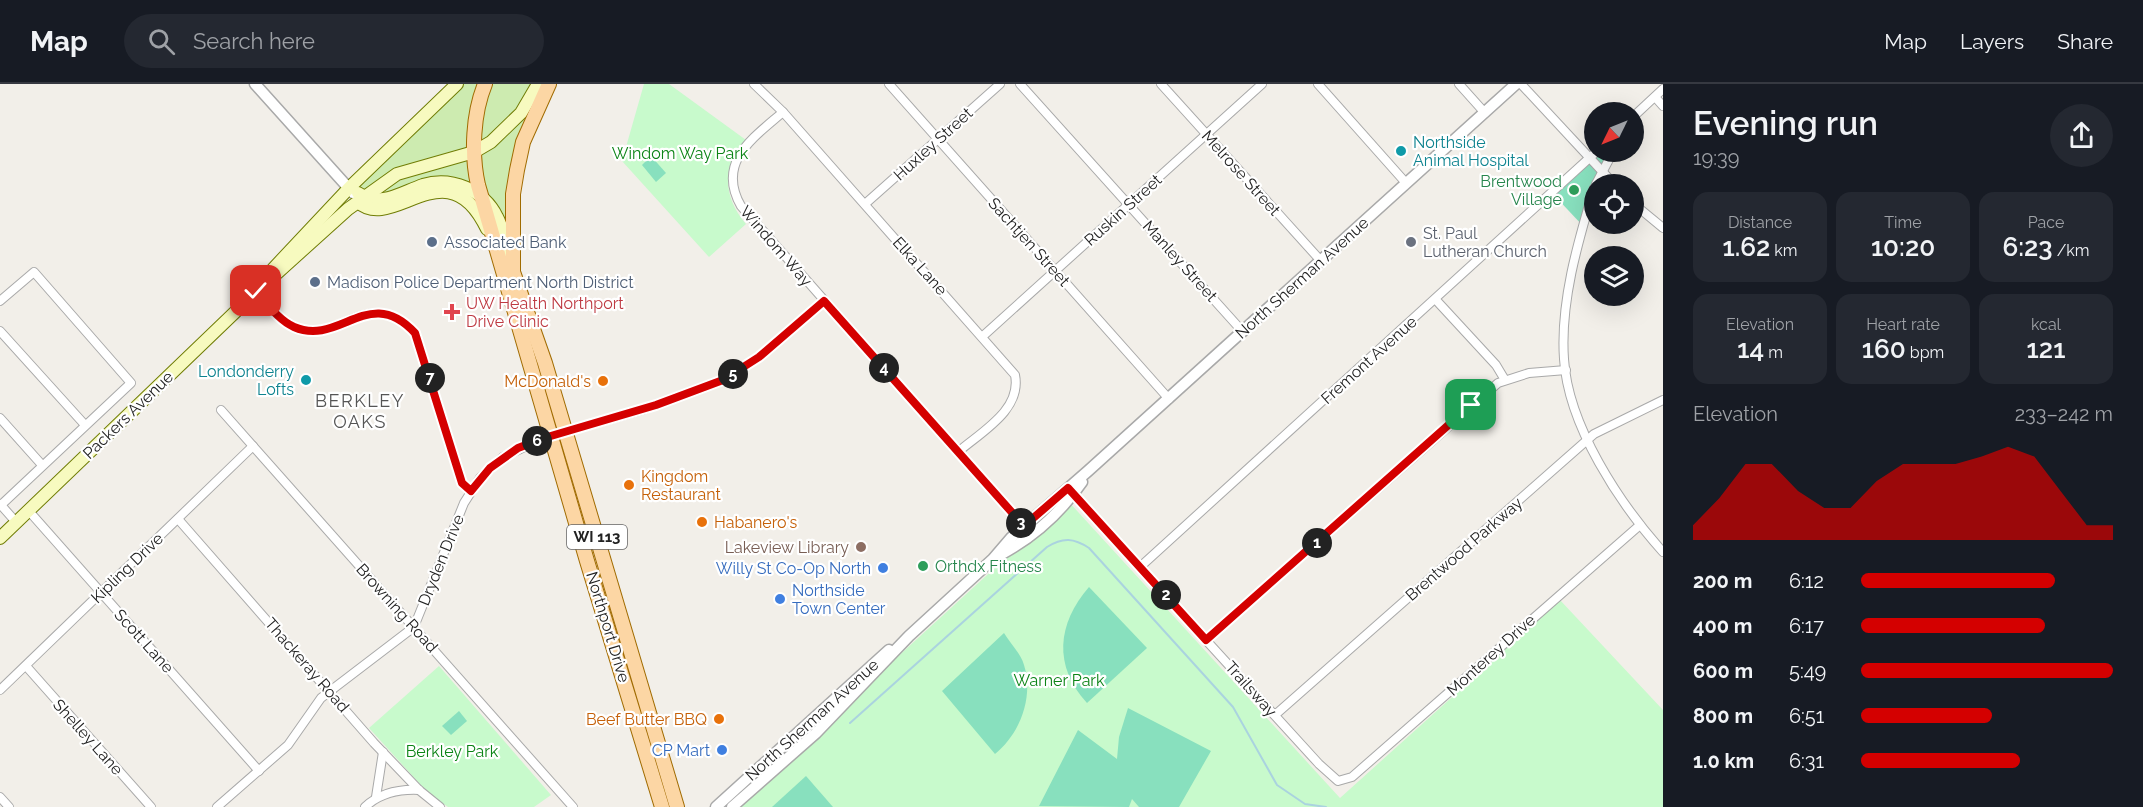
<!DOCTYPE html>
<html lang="en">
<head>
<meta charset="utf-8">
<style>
  :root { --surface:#171b24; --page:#242831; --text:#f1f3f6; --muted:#9ea1a6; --line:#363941; --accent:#d40000 }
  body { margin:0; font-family:Raleway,sans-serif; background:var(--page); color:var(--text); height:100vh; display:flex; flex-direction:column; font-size:22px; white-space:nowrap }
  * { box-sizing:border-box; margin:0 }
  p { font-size:20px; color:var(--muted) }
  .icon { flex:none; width:33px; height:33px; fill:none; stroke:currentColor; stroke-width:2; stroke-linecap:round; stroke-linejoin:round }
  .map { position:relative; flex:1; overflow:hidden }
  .panel { display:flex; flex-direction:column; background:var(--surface); width:480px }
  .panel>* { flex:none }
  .needle { width:39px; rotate:227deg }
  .tools { position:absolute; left:1584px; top:18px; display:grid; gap:12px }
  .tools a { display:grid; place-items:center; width:60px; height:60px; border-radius:50%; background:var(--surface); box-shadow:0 6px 24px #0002; font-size:30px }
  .pin { position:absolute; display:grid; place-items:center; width:51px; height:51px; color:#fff; margin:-26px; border-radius:12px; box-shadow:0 3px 9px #0006 }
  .km { position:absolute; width:30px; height:30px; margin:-15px; border-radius:50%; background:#222; color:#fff; font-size:16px; line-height:30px; text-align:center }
  .round { display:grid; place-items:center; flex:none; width:63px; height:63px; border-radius:32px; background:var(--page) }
  .overview { display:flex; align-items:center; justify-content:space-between; height:102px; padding:0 30px }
  h1 { font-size:33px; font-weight:600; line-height:45px }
  .metrics { display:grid; grid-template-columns:repeat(3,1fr); gap:9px; height:102px; padding:6px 30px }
  .metrics div { display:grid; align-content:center; border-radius:15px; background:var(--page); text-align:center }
  .metrics b { font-size:26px; font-weight:600 }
  .metrics small { font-size:16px; font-weight:400 }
  .metrics p { font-size:16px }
  .chart { height:168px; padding:12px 30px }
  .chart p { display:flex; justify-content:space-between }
  .chart svg { width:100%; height:108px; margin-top:6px; fill:var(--accent); opacity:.7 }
  ul { padding:0 30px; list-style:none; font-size:20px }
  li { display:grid; grid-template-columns:96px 72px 1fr; align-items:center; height:45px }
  li i { height:15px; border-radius:8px; background:var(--accent) }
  header { display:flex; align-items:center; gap:36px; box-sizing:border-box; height:84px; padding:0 30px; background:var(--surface); border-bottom:2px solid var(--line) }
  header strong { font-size:28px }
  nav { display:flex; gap:33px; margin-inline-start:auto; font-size:21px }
  .search { width:420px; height:54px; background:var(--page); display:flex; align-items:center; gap:15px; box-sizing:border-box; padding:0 21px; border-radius:33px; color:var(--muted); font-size:22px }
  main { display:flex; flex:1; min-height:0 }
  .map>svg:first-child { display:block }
  .grass { fill:#cdebb0 }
  .park { fill:#c8facc }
  .pitch { fill:#88e0be }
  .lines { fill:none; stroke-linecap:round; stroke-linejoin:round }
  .stream { stroke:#aad3df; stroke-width:2 }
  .minor-casing { stroke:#a9a9a9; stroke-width:10 }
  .tertiary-casing { stroke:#a9a9a9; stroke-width:13 }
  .secondary-casing { stroke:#707d05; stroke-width:14 }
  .primary-casing { stroke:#a06b00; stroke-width:16 }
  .minor { stroke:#fff; stroke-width:8 }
  .tertiary { stroke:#fff; stroke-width:10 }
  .secondary { stroke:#f7fabf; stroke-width:12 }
  .primary { stroke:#fcd6a4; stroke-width:14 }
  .route-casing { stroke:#fff; stroke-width:12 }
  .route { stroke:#d40000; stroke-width:8 }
  .culture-dot { fill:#0f9aa8; stroke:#fff; stroke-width:2 }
  .leisure-dot { fill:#2e9e5b; stroke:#fff; stroke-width:2 }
  .service-dot { fill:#5c6f8a; stroke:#fff; stroke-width:2 }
  .worship-dot { fill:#6b7280; stroke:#fff; stroke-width:2 }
  .health-dot { fill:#e0444e; stroke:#fff; stroke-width:2 }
  .food-dot { fill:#e8710a; stroke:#fff; stroke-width:2 }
  .education-dot { fill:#8d6e63; stroke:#fff; stroke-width:2 }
  .shop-dot { fill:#3f7fe0; stroke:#fff; stroke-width:2 }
  .labels { text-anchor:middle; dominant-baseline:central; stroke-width:4.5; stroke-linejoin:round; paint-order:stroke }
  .shield { fill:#fff; stroke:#646464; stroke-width:1.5 }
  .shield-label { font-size:15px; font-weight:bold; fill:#222 }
  .culture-label { font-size:16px; fill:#0d838f; stroke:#fff; text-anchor:start }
  .street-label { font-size:16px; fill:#222; stroke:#fff }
  .park-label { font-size:16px; fill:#0c8416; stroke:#fff }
  .leisure-label { font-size:16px; fill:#27864d; stroke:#fff; text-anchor:end }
  .worship-label { font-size:16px; fill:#5b616d; stroke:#fff; text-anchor:start }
  .service-label { font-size:16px; fill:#4e5e75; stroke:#fff; text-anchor:start }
  .health-label { font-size:16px; fill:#be3a42; stroke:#fff; text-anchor:start }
  .food-label { font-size:16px; fill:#c56008; stroke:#fff; text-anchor:end }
  .education-label { font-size:16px; fill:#785e54; stroke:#fff; text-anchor:end }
  .shop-label { font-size:16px; fill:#366cbe; stroke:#fff; text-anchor:end }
  .neighbourhood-label { font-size:18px; letter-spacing:1.5px; fill:#555; stroke:#fff }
</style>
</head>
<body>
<header>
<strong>Map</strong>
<div class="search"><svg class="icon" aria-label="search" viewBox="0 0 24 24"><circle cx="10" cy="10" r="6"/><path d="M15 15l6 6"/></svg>Search here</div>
<nav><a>Map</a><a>Layers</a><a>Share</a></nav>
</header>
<main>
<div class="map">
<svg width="1663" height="723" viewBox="0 0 1663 723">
  <rect width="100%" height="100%" fill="#f2efe9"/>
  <g class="grass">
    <path d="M462,0h20l-12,65 -107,41 -3,-3 7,-9z"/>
    <path d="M491,0h41l-22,35 -30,24c-4,-18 5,-42 11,-59z"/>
    <path d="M531,22v5l-24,122 -22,-37 -6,-42z"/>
    <path d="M469,76l5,28 -101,9 32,-20z"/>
  </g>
  <g class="park">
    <path d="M644,0h25l77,56c-25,26 -23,57 0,84l-37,33 -87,-96z"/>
    <path d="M1068,417l272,297 220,-198 103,110v97h-930z"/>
    <path d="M439,582l112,129 -17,12h-86l-21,-15 -58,-64z"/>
  </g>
  <g class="pitch">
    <path d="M1602,68h7l-25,75 -32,-34 37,-35z"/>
    <path d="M651,72l15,17 -10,9 -14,-17z"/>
    <path d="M1089,503l58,61 -60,55c-34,-37 -30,-79 2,-116z"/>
    <path d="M1004,549c6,10 17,21 20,32 10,32 -4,69 -29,89l-53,-63z"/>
    <path d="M1128,624l83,43 -32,56h-40l-7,-8 -3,8 -90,-1 39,-76 39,29 2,-22z"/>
    <path d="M459,627l8,10 -16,14 -9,-9z"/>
    <path d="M806,692l27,31h-61z"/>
  </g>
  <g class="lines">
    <path class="stream" d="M850,639l197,-176c16,-10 27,-9 42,1l144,159 44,78 28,19 21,3"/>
    <g class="minor-casing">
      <g id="minor">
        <path d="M754,0l29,28 232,263c7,35 -34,57 -57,77"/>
        <path d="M889,0l280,315"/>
        <path d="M1020,0l223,248"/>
        <path d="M1161,0l160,177"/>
        <path d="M1318,0l88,99"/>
        <path d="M1459,0l26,29"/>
        <path d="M1521,0l93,100"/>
        <path d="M1655,13l8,9"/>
        <path d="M783,28c-30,26 -67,50 -42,94l286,324"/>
        <path d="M1634,32l29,-27"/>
        <path d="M1596,100l17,-32"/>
        <path d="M1594,104c-16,54 -34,114 -30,171 4,67 56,145 99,193"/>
        <path d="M865,120l135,-120"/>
        <path d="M1634,120l29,24"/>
        <path d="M256,208c11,12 23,28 38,35 46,20 73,-45 121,6l47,150 10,8"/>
        <path d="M1436,216l60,65 9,15"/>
        <path d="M0,217l34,-29 97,111 -130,122"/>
        <path d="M0,247l85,94"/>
        <path d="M983,252l279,-252"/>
        <path d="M221,326l352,397"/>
        <path d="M0,334l42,47"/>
        <path d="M1070,407l249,273 19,17 14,-4 288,-252"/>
        <path d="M0,420l16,18"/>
        <path d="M28,426l231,261"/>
        <path d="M178,435l196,224 45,47 21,17"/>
        <path d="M1140,483l456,-415"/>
        <path d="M1206,556l292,-257 31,-10 37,-3"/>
        <path d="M26,582l125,141"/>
        <path d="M0,606l253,-244"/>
        <path d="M1275,631l319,-281 69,-34"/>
        <path d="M0,713l9,10"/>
        <path d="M376,713l7,-45"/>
        <path d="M217,723l71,-62 33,-47 93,-71 50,-124 16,-25 23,-21 41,-19 98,-28 81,-30 36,-23 65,-56"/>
        <path d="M365,723c15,-14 33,-18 54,-17"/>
      </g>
    </g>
    <g class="tertiary-casing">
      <g id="tertiary">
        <path d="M255,0l98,109"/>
        <path d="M1000,471c32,-17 61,-43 82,-73"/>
        <path d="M716,723l173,-157"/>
        <path d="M732,723l84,-74 93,-97 84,-77 18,-21 77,-67 428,-387"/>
      </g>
    </g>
    <g class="secondary-casing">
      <g id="secondary">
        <path d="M358,109c23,15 42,0 65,-8 28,-9 61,5 74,32 8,14 8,33 14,48"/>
        <path d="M358,118c35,32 89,-57 129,27"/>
        <path d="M273,185l77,-82 107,-103"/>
        <path d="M0,454l256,-246 92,-83 49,-35 77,-22 17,-10 30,-29 17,-29"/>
      </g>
    </g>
    <g class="primary-casing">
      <g id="primary">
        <path d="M485,0c-12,29 -14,70 -7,101l109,376 75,246"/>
        <path d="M549,0l-26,58 -6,28 -4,24v78l32,91 132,444"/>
      </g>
    </g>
    <use href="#minor" class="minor"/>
    <use href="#tertiary" class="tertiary"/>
    <use href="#secondary" class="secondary"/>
    <use href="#primary" class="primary"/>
  </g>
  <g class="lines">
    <g class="route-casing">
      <path id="route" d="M256,207c11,12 22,29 38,36 46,20 75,-44 121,6l47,150 9,8 19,-23 28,-20 26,-10 112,-33 67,-25 36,-23 65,-56 200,225 44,-38 138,152 265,-235"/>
    </g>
    <use href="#route" class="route"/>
  </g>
  <g class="culture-dot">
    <circle cx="1401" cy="67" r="6"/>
    <circle cx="306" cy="296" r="6"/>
  </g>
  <g class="leisure-dot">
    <circle cx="1574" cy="106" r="6"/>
    <circle cx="923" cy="482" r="6"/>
  </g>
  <g class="service-dot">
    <circle cx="432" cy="158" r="6"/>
    <circle cx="315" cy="198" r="6"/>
  </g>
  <circle class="worship-dot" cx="1411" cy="158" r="6"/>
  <path class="health-dot" d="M449 219h6v6h6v6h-6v6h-6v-6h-6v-6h6z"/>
  <g class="food-dot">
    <circle cx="603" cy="297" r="6"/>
    <circle cx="629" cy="401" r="6"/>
    <circle cx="702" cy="438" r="6"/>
    <circle cx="719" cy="635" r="6"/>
  </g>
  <circle class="education-dot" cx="861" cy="463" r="6"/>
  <g class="shop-dot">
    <circle cx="883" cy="484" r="6"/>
    <circle cx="780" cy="515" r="6"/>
    <circle cx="722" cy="666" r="6"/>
  </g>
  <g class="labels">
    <rect class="shield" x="567" y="441" width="60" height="24" rx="4.5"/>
    <g class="shield-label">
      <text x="597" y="453">WI 113</text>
    </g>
    <g class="culture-label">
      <text x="1413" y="58">Northside<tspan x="1413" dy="18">Animal Hospital</tspan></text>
      <text x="294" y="287" text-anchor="end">Londonderry<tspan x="294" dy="18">Lofts</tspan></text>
    </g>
    <g class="street-label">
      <text transform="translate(933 60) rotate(-42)">Huxley Street</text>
      <text transform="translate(1241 89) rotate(48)">Melrose Street</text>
      <text transform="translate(1123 126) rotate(-42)">Ruskin Street</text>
      <text transform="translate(1029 158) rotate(48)">Sachtjen Street</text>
      <text transform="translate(776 162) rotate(49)">Windom Way</text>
      <text transform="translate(1180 177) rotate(48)">Manley Street</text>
      <text transform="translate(920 182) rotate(48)">Elka Lane</text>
      <text transform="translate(1302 194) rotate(-42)">North Sherman Avenue</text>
      <text transform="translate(1369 276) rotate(-42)">Fremont Avenue</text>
      <text transform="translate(128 331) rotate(-44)">Packers Avenue</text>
      <text transform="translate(1464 465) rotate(-41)">Brentwood Parkway</text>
      <text transform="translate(441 476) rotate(-68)">Dryden Drive</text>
      <text transform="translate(127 484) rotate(-44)">Kipling Drive</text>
      <text transform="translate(397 524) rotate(48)">Browning Road</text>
      <text transform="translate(608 543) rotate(73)">Northport Drive</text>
      <text transform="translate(144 557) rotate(48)">Scott Lane</text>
      <text transform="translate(1491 571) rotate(-42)">Monterey Drive</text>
      <text transform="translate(307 581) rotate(49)">Thackeray Road</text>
      <text transform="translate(1251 605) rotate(48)">Trailsway</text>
      <text transform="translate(812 636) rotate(-42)">North Sherman Avenue</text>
      <text transform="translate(88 653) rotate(48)">Shelley Lane</text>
    </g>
    <g class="park-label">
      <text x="680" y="69">Windom Way Park</text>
      <text x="1059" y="596">Warner Park</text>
      <text x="452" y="667">Berkley Park</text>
    </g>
    <g class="leisure-label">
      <text x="1562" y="97">Brentwood<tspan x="1562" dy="18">Village</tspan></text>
      <text x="935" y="482" text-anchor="start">Orthdx Fitness</text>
    </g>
    <g class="worship-label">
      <text x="1423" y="149">St. Paul<tspan x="1423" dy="18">Lutheran Church</tspan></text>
    </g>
    <g class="service-label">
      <text x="444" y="158">Associated Bank</text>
      <text x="327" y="198">Madison Police Department North District</text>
    </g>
    <g class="health-label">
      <text x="466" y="219">UW Health Northport<tspan x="466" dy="18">Drive Clinic</tspan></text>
    </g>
    <g class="food-label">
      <text x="591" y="297">McDonald's</text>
      <text x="641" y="392" text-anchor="start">Kingdom<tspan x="641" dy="18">Restaurant</tspan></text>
      <text x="714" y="438" text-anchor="start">Habanero's</text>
      <text x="707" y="635">Beef Butter BBQ</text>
    </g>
    <g class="education-label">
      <text x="849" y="463">Lakeview Library</text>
    </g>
    <g class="shop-label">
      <text x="871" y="484">Willy St Co-Op North</text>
      <text x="792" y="506" text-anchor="start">Northside<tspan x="792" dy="18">Town Center</tspan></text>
      <text x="710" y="666">CP Mart</text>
    </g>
    <g class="neighbourhood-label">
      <text x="360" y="316">BERKLEY<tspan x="360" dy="21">OAKS</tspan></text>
    </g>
  </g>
</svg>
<div class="tools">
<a><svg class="needle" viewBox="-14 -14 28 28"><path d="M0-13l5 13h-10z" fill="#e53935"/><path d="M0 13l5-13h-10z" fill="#9ea1a6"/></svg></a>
<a><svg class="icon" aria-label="locate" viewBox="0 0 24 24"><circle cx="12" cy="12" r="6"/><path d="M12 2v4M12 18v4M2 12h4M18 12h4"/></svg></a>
<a><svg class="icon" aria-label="layers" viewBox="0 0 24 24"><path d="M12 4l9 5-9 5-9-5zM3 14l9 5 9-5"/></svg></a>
</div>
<div class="pin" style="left:1471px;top:321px;background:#1e9e55"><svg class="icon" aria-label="arrive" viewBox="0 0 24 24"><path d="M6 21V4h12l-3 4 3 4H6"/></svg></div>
<div class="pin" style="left:256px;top:207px;background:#d93025"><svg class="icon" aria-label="check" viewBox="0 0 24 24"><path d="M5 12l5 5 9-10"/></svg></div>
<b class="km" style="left:1317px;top:459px">1</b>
<b class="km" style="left:1166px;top:511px">2</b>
<b class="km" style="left:1021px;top:439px">3</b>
<b class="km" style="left:884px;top:284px">4</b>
<b class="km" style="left:733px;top:290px">5</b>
<b class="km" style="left:537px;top:357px">6</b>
<b class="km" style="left:430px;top:294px">7</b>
</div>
<section class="panel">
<div class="overview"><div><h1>Evening run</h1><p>19:39</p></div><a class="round"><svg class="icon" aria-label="share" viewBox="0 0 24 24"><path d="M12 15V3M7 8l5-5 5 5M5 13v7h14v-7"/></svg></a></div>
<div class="metrics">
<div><p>Distance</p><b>1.62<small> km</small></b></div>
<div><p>Time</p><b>10:20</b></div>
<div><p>Pace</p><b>6:23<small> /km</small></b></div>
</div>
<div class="metrics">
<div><p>Elevation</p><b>14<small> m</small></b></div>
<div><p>Heart rate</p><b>160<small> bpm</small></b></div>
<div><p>kcal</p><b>121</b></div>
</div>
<div class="chart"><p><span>Elevation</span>233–242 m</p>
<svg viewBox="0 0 160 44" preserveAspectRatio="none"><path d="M0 44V38L10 27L20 13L30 13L40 24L50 31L60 31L70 20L80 13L90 13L100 13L110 10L120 6L130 10L140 24L150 38L160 38V44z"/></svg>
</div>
<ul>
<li><b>200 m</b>6:12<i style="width:77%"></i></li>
<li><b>400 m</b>6:17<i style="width:73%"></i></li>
<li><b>600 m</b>5:49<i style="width:100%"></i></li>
<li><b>800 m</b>6:51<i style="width:52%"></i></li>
<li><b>1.0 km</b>6:31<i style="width:63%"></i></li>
</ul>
</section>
</main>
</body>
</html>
